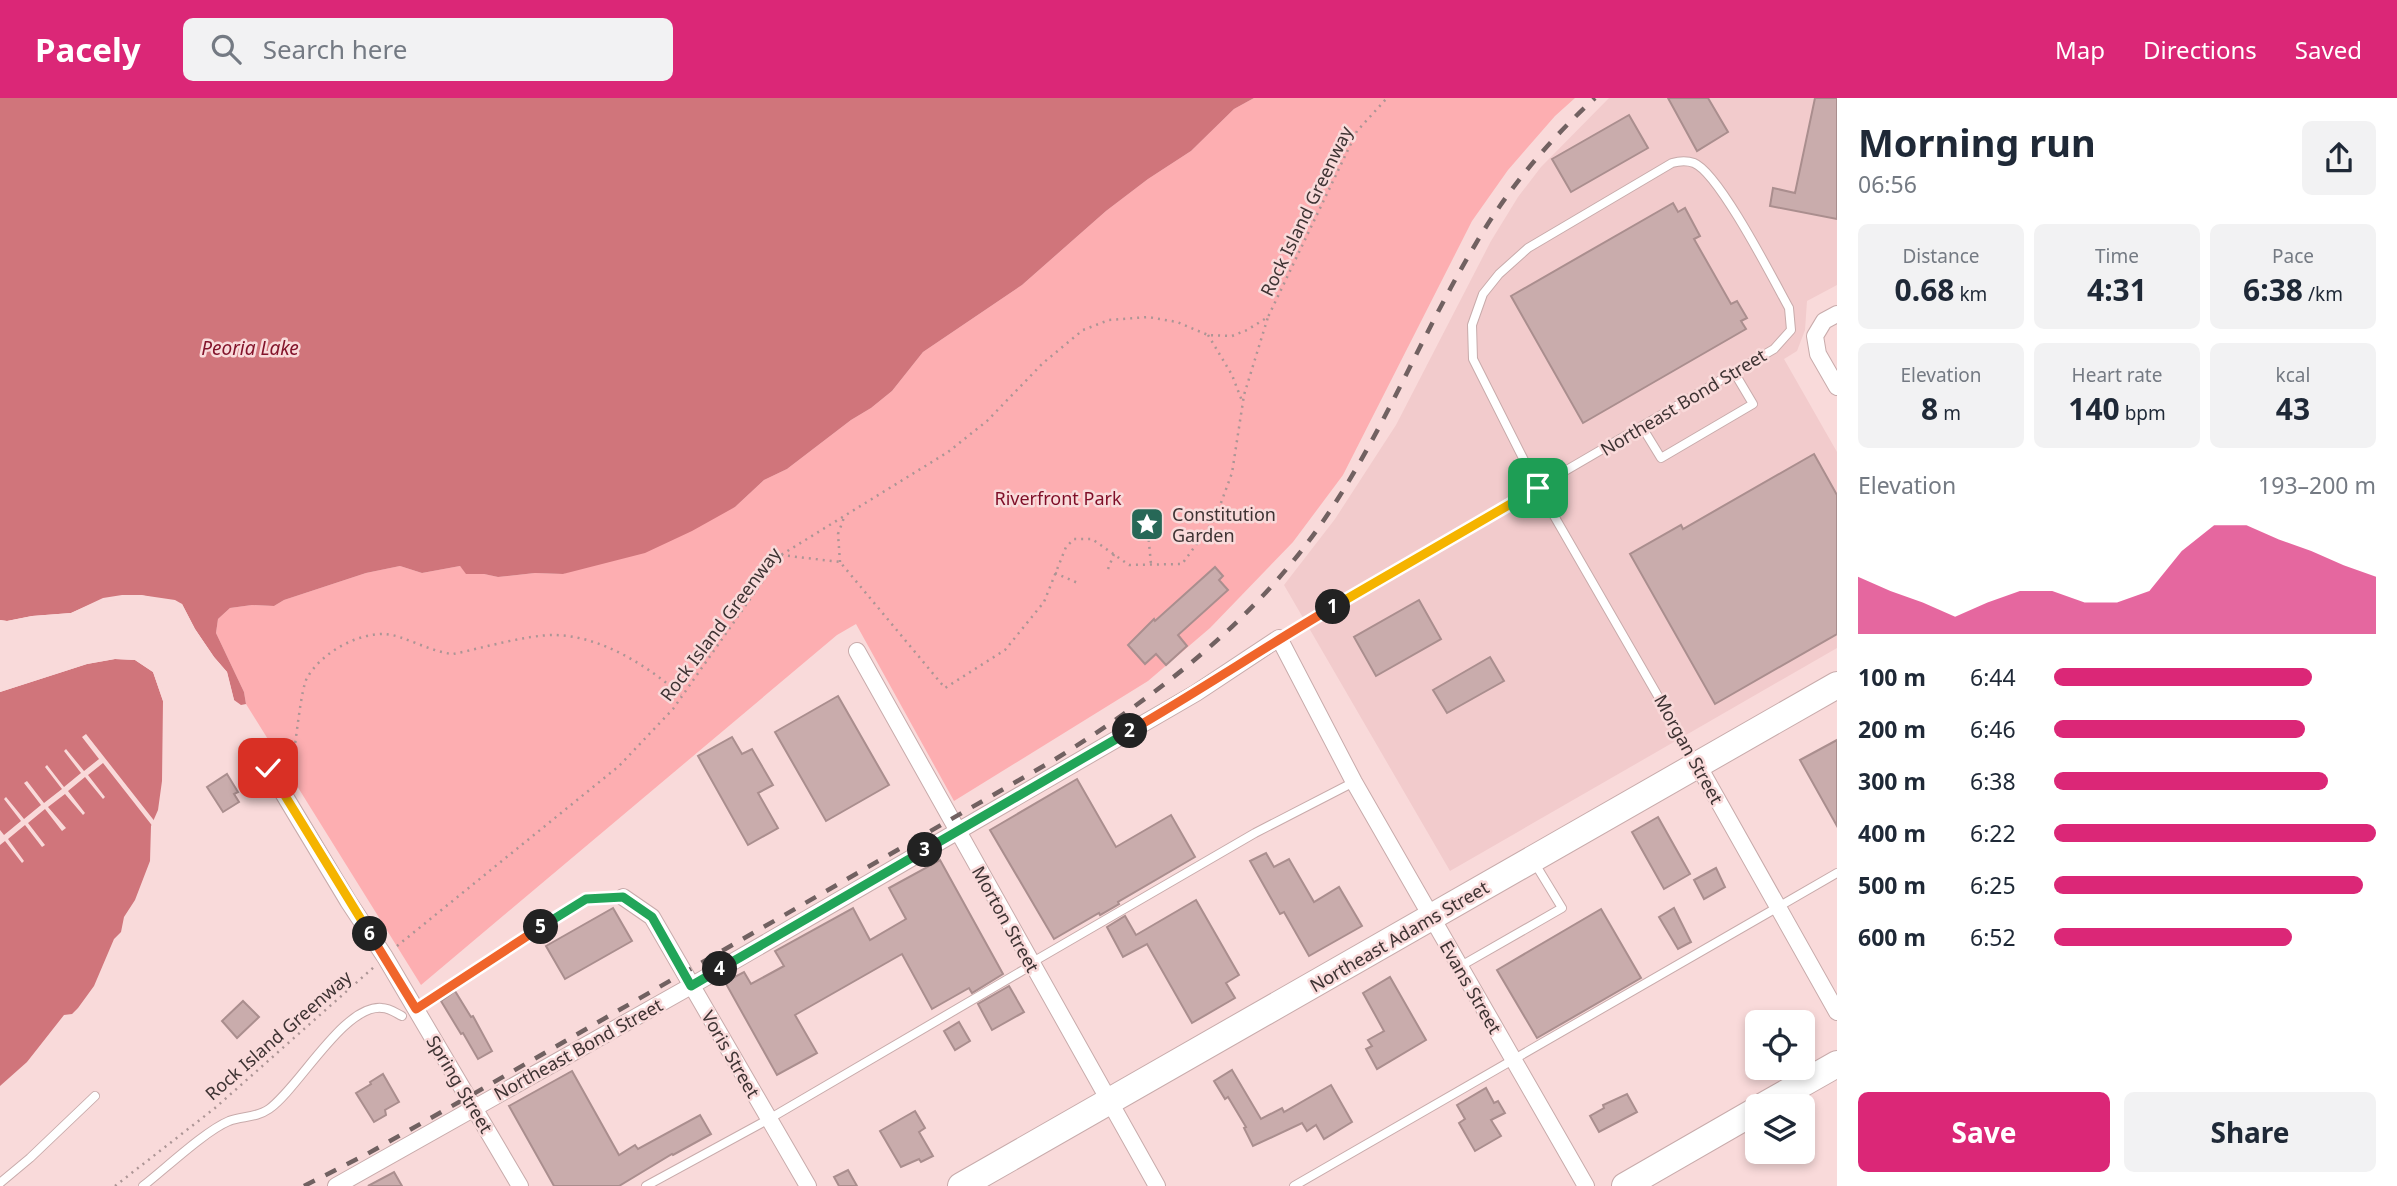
<!DOCTYPE html>
<html lang="en">
<head>
<meta charset="utf-8">
<style>
  :root { --surface:#fff; --page:#f2f2f3; --text:#1f2937; --muted:#747a83; --accent:#db2777 }
  body { margin:0; font-family:"Noto Sans",sans-serif; background:var(--page); color:var(--text); height:100vh; display:flex; flex-direction:column; font-size:26px; white-space:nowrap }
  * { box-sizing:border-box; margin:0 }
  p { font-size:23px; color:var(--muted) }
  .icon { flex:none; width:38px; height:38px; fill:none; stroke:currentColor; stroke-width:2; stroke-linecap:round; stroke-linejoin:round }
  .map { position:relative; flex:1; overflow:hidden }
  .details { display:flex; flex-direction:column; background:var(--surface); width:560px }
  .details>* { flex:none }
  .controls { position:absolute; left:1745px; top:912px; display:grid; gap:14px }
  .controls a { display:grid; place-items:center; width:70px; height:70px; border-radius:10px; background:var(--surface); box-shadow:0 4px 10px #0003; font-size:35px }
  .pin { position:absolute; display:grid; place-items:center; width:60px; height:60px; color:#fff; margin:-30px; border-radius:14px; box-shadow:0 4px 10px #0006 }
  .km { position:absolute; width:35px; height:35px; margin:-18px; border-radius:50%; background:#222; color:#fff; font-size:19px; line-height:35px; text-align:center }
  .round { display:grid; place-items:center; flex:none; width:74px; height:74px; border-radius:10px; background:var(--page) }
  .summary { display:flex; align-items:center; justify-content:space-between; height:119px; padding:0 21px }
  h1 { font-size:38px; font-weight:700; line-height:52px }
  .stats { display:grid; grid-template-columns:repeat(3,1fr); gap:10px; height:119px; padding:7px 21px }
  .stats div { display:grid; align-content:center; border-radius:10px; background:var(--page); text-align:center }
  .stats b { font-size:30px; font-weight:700 }
  .stats small { font-size:19px; font-weight:400 }
  .stats p { font-size:19px }
  .chart { height:196px; padding:14px 21px }
  .chart p { display:flex; justify-content:space-between }
  .chart svg { width:100%; height:126px; margin-top:7px; fill:var(--accent); opacity:.7 }
  .cta { display:flex; gap:14px; margin-top:auto; padding:14px 21px }
  .cta a { flex:1; height:80px; border-radius:10px; background:var(--accent); color:#fff; font-size:28px; font-weight:700; line-height:80px; text-align:center }
  .cta a+a { background:var(--page); color:var(--text) }
  ul { padding:0 21px; list-style:none; font-size:23px }
  li { display:grid; grid-template-columns:112px 84px 1fr; align-items:center; height:52px }
  li i { height:18px; border-radius:9px; background:var(--accent) }
  header { display:flex; align-items:center; gap:42px; box-sizing:border-box; height:98px; padding:0 35px; background:var(--accent); color:#fff }
  header strong { font-size:33px }
  nav { display:flex; gap:38px; margin-inline-start:auto; font-size:24px }
  .search { width:490px; height:63px; background:var(--page); display:flex; align-items:center; gap:18px; box-sizing:border-box; padding:0 24px; border-radius:10px; color:var(--muted); font-size:26px }
  main { display:flex; flex:1; min-height:0 }
  .map>svg:first-child { display:block }
  .built { fill:#f2cbcc }
  .green { fill:#fdaeb1 }
  .water { fill:#d0757b }
  .pier { fill:#f9dada }
  .building { fill:#c9acac; stroke:#aa8e8e; stroke-width:2 }
  .lines { fill:none; stroke-linecap:round; stroke-linejoin:round }
  .lane-casing { stroke:#c8abab; stroke-width:10 }
  .street-casing { stroke:#c8abab; stroke-width:18 }
  .primary-casing { stroke:#c8abab; stroke-width:28 }
  .path { stroke:#ac9595; stroke-width:2.5; stroke-dasharray:2 5; stroke-linecap:butt }
  .lane { stroke:#fff; stroke-width:8 }
  .street { stroke:#fff; stroke-width:16 }
  .primary { stroke:#fff; stroke-width:26 }
  .rail { stroke:#716161; stroke-width:4.5; stroke-dasharray:12 12; stroke-linecap:butt }
  .split-1-casing { stroke:#fff; stroke-width:14 }
  .split-2-casing { stroke:#fff; stroke-width:14 }
  .split-3-casing { stroke:#fff; stroke-width:14 }
  .split-4-casing { stroke:#fff; stroke-width:14 }
  .split-5-casing { stroke:#fff; stroke-width:14 }
  .split-6-casing { stroke:#fff; stroke-width:14 }
  .split-7-casing { stroke:#fff; stroke-width:14 }
  .split-1 { stroke:#f5b400; stroke-width:9 }
  .split-2 { stroke:#f0652b; stroke-width:9 }
  .split-3 { stroke:#22a559; stroke-width:9 }
  .split-4 { stroke:#22a559; stroke-width:9 }
  .split-5 { stroke:#22a559; stroke-width:9 }
  .split-6 { stroke:#f0652b; stroke-width:9 }
  .split-7 { stroke:#f5b400; stroke-width:9 }
  .labels { text-anchor:middle; dominant-baseline:central; stroke-width:5; stroke-linejoin:round; paint-order:stroke }
  .street-label { font-size:18px; fill:#3e3333; stroke:#f9dada }
  .park-label { font-size:18px; fill:#7e0d27; stroke:#f9dada }
  .poi-label { font-size:18px; fill:#3e3333; stroke:#f9dada; text-anchor:start }
  .water-label { font-size:19px; font-style:italic; fill:#83142b; stroke:#f9dada }
</style>
</head>
<body>
<header>
<strong>Pacely</strong>
<div class="search"><svg class="icon" aria-label="search" viewBox="0 0 24 24"><circle cx="10" cy="10" r="6"/><path d="M15 15l6 6"/></svg>Search here</div>
<nav><a>Map</a><a>Directions</a><a>Saved</a></nav>
</header>
<main>
<div class="map">
<svg width="1837" height="1088" viewBox="0 0 1837 1088">
  <rect width="100%" height="100%" fill="#f9dada"/>
  <path class="built" d="M1609,0h228v187l-30,16 -2,29 -8,21 -13,8 53,93v196l-387,223 -166,-286 51,-66 61,-94 95,-184 27,-44 23,-30z"/>
  <path class="green" d="M1254,0h321l-20,18 -47,54 -36,51 -129,254 -50,67 -83,86 -62,53 -194,120 -98,-177 -19,11 -416,350 -175,-281 -2,-12 -28,-59 2,-14 12,-11 22,-3 22,1 10,-6 82,-27 34,-7 22,7 38,-7 7,8h17l14,3 37,-4 28,1 172,-67 29,-27 23,-11 64,-49 20,-12 21,-17 31,-39 99,-67 84,-74 42,-32 43,-28 43,-42z"/>
  <g class="water">
    <path d="M0,0h1254l-20,11 -43,42 -43,28 -42,32 -84,74 -99,67 -31,39 -21,17 -20,12 -64,49 -23,11 -29,27 -43,24 -47,22 -82,21 -28,-1 -37,4 -14,-3h-18l-6,-8 -38,7 -22,-7 -34,7 -82,27 -10,6 -22,-1 -22,3 -12,11 -2,14 28,59 2,12 -5,1 -7,-5 -7,-28 -13,-15 -19,-28 -13,-25 -41,-9 -38,4 -32,14 -39,3 -25,5 -7,-1z"/>
    <path d="M115,561l20,1 18,12 10,29 -1,80 -4,29 -7,16 -1,35 -15,39 -11,17 -3,15 -7,7 -20,47 -16,22 -6,6 -8,1 -37,47 -27,24v-394l87,-28z"/>
  </g>
  <g class="pier">
    <path d="M122,497h19l34,5 7,4 13,25 19,28 13,15 7,28h-4l-6,-26 -13,-15 -19,-28 -13,-25 -5,-2 -34,-6h-17l-19,4 -33,14 -39,3 -25,6 -7,-2v-3l7,1 25,-5 39,-3 32,-15z"/>
    <path d="M115,558h21l20,14 11,31h-4l-10,-29 -18,-12 -20,-1 -28,5 -87,28v-3l86,-28z"/>
    <path d="M86,636l70,89 -2,5 -51,-65 -15,12 17,22 -2,2 -18,-22 -17,14 17,22 -2,2 -18,-21 -17,13 18,21 -4,3 -17,-22 -17,14 17,22 -3,2 -17,-22 -17,14 16,22 -2,2 -17,-22 -5,4v-15l4,5 17,-14 -17,-22 2,-2 18,22 17,-14 -17,-22 3,-2 17,22 18,-14 -17,-22 2,-2 17,22 17,-14 -17,-22 2,-2 18,22 15,-12 -17,-22z"/>
  </g>
  <g class="building">
    <path d="M1668,0h40l20,34 -31,19z"/>
    <path d="M1815,0h22v121l-67,-13 3,-18 22,5z"/>
    <path d="M1629,17l19,33 -77,44 -19,-33z"/>
    <path d="M1673,105l5,9 7,-4 15,28 -6,3 37,65 6,-3 10,17 -6,3 5,8 -163,94 -72,-127z"/>
    <path d="M1814,356l23,41v139l-122,70 -85,-150 51,-29 2,4z"/>
    <path d="M1215,469l8,9 -4,4 9,10 -50,45 9,11 -21,19 -10,-11 -11,10 -17,-19 26,-26 1,2z"/>
    <path d="M1419,502l22,39 -65,37 -22,-39z"/>
    <path d="M1490,559l14,24 -57,32 -14,-23z"/>
    <path d="M838,598l51,89 -63,36 -51,-89z"/>
    <path d="M732,639l10,17 10,-5 21,36 -15,8 20,35 -30,17 -50,-89z"/>
    <path d="M1837,642v86l-37,-66z"/>
    <path d="M227,676l11,18 -4,2 5,8 -16,10 -16,-25z"/>
    <path d="M1077,681l39,68 55,-32 24,42 -77,45 1,2 -19,11 -1,-2 -45,26 -64,-109z"/>
    <path d="M1658,719l32,57 -26,15 -32,-57z"/>
    <path d="M1266,755l8,14 15,-8 25,43 25,-15 23,39 -53,30 -25,-44 -4,2 -30,-53z"/>
    <path d="M940,762l63,114 -31,19 -3,-5 -37,21 -30,-55 -107,61 22,38 -40,22 -52,-93 19,-10 7,12 33,-18 -9,-15 78,-43 17,32 36,-21 -17,-31z"/>
    <path d="M1716,770l9,19 -21,12 -10,-19z"/>
    <path d="M1196,802l43,75 -13,8 9,15 -43,25 -45,-79 -24,13 -16,-30 18,-11 11,19z"/>
    <path d="M613,810l19,33 -67,38 -19,-33z"/>
    <path d="M1674,810l17,34 -13,7 -19,-32z"/>
    <path d="M1601,811l40,69 -104,60 -40,-68z"/>
    <path d="M1390,879l36,63 -49,29 -11,-20 6,-3 -4,-6 16,-9 -21,-38z"/>
    <path d="M1009,888l15,26 -32,18 -14,-26z"/>
    <path d="M455,893l16,26 2,-1 19,35 -14,8 -15,-26 -2,1 -20,-33z"/>
    <path d="M243,903l16,16 -22,21 -15,-17z"/>
    <path d="M959,924l11,19 -15,9 -11,-19z"/>
    <path d="M1232,972l29,49 21,-11 2,4 47,-27 21,37 -28,17 -8,-14 -9,6 -5,-8 -49,23 -9,-18 2,-1 -18,-30 -3,2 -11,-18z"/>
    <path d="M572,973l47,84 16,-10 3,4 62,-34 11,19 -38,21 -1,-1 -53,32h-65l-45,-80z"/>
    <path d="M383,976l16,28 -14,8 1,5 -12,7 -18,-29 15,-9 -1,-2z"/>
    <path d="M1486,990l8,15 4,-2 7,12 -14,7 10,16 -26,15 -16,-28 6,-4 -8,-14z"/>
    <path d="M1627,996l10,18 -38,20 -9,-16 14,-8 -1,-3z"/>
    <path d="M915,1013l10,17 -6,4 14,24 -12,6 -2,-3 -18,8 -21,-36z"/>
    <path d="M848,1072l9,16h-18l-5,-9z"/>
    <path d="M394,1074l8,14h-34z"/>
  </g>
  <g class="lines">
    <g class="lane-casing">
      <g id="lane">
        <path d="M1642,329l19,31 92,-54 -19,-32"/>
        <path d="M1279,540l495,-289 17,-19 -2,-22c-16,-29 -70,-135 -95,-145 -8,-3 -15,-2 -22,0l-144,85 -29,26 -16,20 -11,31 1,34 65,129 158,274"/>
        <path d="M1031,865l224,-130 99,-51"/>
        <path d="M1459,869l103,-59 -28,-46"/>
        <path d="M416,911l170,-110 37,-2"/>
        <path d="M0,1085l30,-25 65,-62"/>
        <path d="M143,1088c22,-17 62,-55 86,-65 13,-5 27,-3 40,-12 30,-21 75,-105 113,-101 7,0 14,5 20,8"/>
        <path d="M646,1088l123,-67 263,-154"/>
        <path d="M1294,1088l543,-313"/>
      </g>
    </g>
    <g class="street-casing">
      <g id="street">
        <path d="M1837,216l-13,7 -9,15 3,18 19,33"/>
        <path d="M857,553l300,535"/>
        <path d="M1698,667l139,247"/>
        <path d="M268,670l80,133 37,56 135,229"/>
        <path d="M623,799l29,20 156,269"/>
        <path d="M336,1088l355,-200 505,-293 83,-55 75,144 232,404"/>
      </g>
    </g>
    <g class="primary-casing">
      <g id="primary">
        <path d="M1763,1008l74,-42"/>
        <path d="M961,1088l876,-501"/>
        <path d="M1625,1088l132,-76"/>
      </g>
    </g>
    <g class="path">
      <path d="M1208,237l24,40 10,26"/>
      <circle cx="1147" cy="426" r="8"/>
      <path d="M1148,435l3,31"/>
      <path d="M781,457l59,7 105,126 60,-38 39,-48 22,-55 8,-8h18l37,26 53,-1 33,-45 17,-46 12,-78 24,-78"/>
      <path d="M840,464l-2,-28 7,-19"/>
      <path d="M1108,471l6,-15"/>
      <path d="M1055,475l25,11"/>
      <path d="M287,671l6,-11c3,-16 8,-70 14,-80 14,-25 50,-45 78,-44 18,1 45,18 68,20 30,-6 72,-19 102,-19 46,1 93,31 126,60"/>
      <path d="M397,848l222,-180 54,-57 108,-154 167,-103 39,-31 56,-58 40,-33 26,-10 39,-3 29,5 31,13 24,1 15,-6 21,-13 89,-186 30,-33"/>
      <path d="M115,1088l100,-78 159,-141"/>
    </g>
    <use href="#lane" class="lane"/>
    <use href="#street" class="street"/>
    <use href="#primary" class="primary"/>
    <path class="rail" d="M304,1088l63,-32 101,-57 586,-337c112,-70 214,-149 285,-263 51,-81 87,-170 136,-252 32,-55 73,-104 120,-147"/>
  </g>
  <g class="lines">
    <g class="split-1-casing">
      <path id="split-1" d="M1333,509l205,-119"/>
    </g>
    <g class="split-2-casing">
      <path id="split-2" d="M1130,633c69,-40 135,-84 203,-124"/>
    </g>
    <g class="split-3-casing">
      <path id="split-3" d="M925,752l205,-119"/>
    </g>
    <g class="split-4-casing">
      <path id="split-4" d="M720,871l205,-119"/>
    </g>
    <g class="split-5-casing">
      <path id="split-5" d="M541,829l45,-28 37,-2 29,20 39,69 29,-17"/>
    </g>
    <g class="split-6-casing">
      <path id="split-6" d="M370,836l46,75 125,-82"/>
    </g>
    <g class="split-7-casing">
      <path id="split-7" d="M268,670l102,166"/>
    </g>
    <use href="#split-1" class="split-1"/>
    <use href="#split-2" class="split-2"/>
    <use href="#split-3" class="split-3"/>
    <use href="#split-4" class="split-4"/>
    <use href="#split-5" class="split-5"/>
    <use href="#split-6" class="split-6"/>
    <use href="#split-7" class="split-7"/>
  </g>
  <defs>
    <g id="sight-square" transform="scale(1.75)"><rect x="-9" y="-9" width="18" height="18" rx="4" fill="#276857" stroke="#f9dada"/><path d="M0-6L1.8-2.2L6-1.7L2.9 1.2L3.7 5.4L0 3.3L-3.7 5.4L-2.9 1.2L-6-1.7L-1.8-2.2Z" fill="#fff"/></g>
  </defs>
  <g fill-rule="evenodd">
    <use href="#sight-square" x="1147" y="426"/>
  </g>
  <g class="labels">
    <g class="street-label">
      <text transform="translate(1306 113) rotate(-64)">Rock Island Greenway</text>
      <text transform="translate(1683 304) rotate(-31)">Northeast Bond Street</text>
      <text transform="translate(720 526) rotate(-53)">Rock Island Greenway</text>
      <text transform="translate(1689 651) rotate(61)">Morgan Street</text>
      <text transform="translate(1006 821) rotate(61)">Morton Street</text>
      <text transform="translate(1399 838) rotate(-30)">Northeast Adams Street</text>
      <text transform="translate(1471 889) rotate(60)">Evans Street</text>
      <text transform="translate(278 937) rotate(-41)">Rock Island Greenway</text>
      <text transform="translate(578 951) rotate(-29)">Northeast Bond Street</text>
      <text transform="translate(731 956) rotate(60)">Voris Street</text>
      <text transform="translate(460 986) rotate(59)">Spring Street</text>
    </g>
    <g class="park-label">
      <text x="1058" y="400">Riverfront Park</text>
    </g>
    <g class="poi-label">
      <text x="1172" y="416">Constitution<tspan x="1172" dy="21">Garden</tspan></text>
    </g>
    <g class="water-label">
      <text x="250" y="250">Peoria Lake</text>
    </g>
  </g>
</svg>
<div class="controls">
<a><svg class="icon" aria-label="locate" viewBox="0 0 24 24"><circle cx="12" cy="12" r="6"/><path d="M12 2v4M12 18v4M2 12h4M18 12h4"/></svg></a>
<a><svg class="icon" aria-label="layers" viewBox="0 0 24 24"><path d="M12 4l9 5-9 5-9-5zM3 14l9 5 9-5"/></svg></a>
</div>
<div class="pin" style="left:1538px;top:390px;background:#1e9e55"><svg class="icon" aria-label="arrive" viewBox="0 0 24 24"><path d="M6 21V4h12l-3 4 3 4H6"/></svg></div>
<div class="pin" style="left:268px;top:670px;background:#d93025"><svg class="icon" aria-label="check" viewBox="0 0 24 24"><path d="M5 12l5 5 9-10"/></svg></div>
<b class="km" style="left:1333px;top:509px">1</b>
<b class="km" style="left:1130px;top:633px">2</b>
<b class="km" style="left:925px;top:752px">3</b>
<b class="km" style="left:720px;top:871px">4</b>
<b class="km" style="left:541px;top:829px">5</b>
<b class="km" style="left:370px;top:836px">6</b>
</div>
<section class="details">
<div class="summary"><div><h1>Morning run</h1><p>06:56</p></div><a class="round"><svg class="icon" aria-label="share" viewBox="0 0 24 24"><path d="M12 15V3M7 8l5-5 5 5M5 13v7h14v-7"/></svg></a></div>
<div class="stats">
<div><p>Distance</p><b>0.68<small> km</small></b></div>
<div><p>Time</p><b>4:31</b></div>
<div><p>Pace</p><b>6:38<small> /km</small></b></div>
</div>
<div class="stats">
<div><p>Elevation</p><b>8<small> m</small></b></div>
<div><p>Heart rate</p><b>140<small> bpm</small></b></div>
<div><p>kcal</p><b>43</b></div>
</div>
<div class="chart"><p><span>Elevation</span>193–200 m</p>
<svg viewBox="0 0 160 44" preserveAspectRatio="none"><path d="M0 44V24L10 29L20 33L30 38L40 33L50 29L60 29L70 33L80 33L90 29L100 15L110 6L120 6L130 11L140 15L150 20L160 24V44z"/></svg>
</div>
<ul>
<li><b>100 m</b>6:44<i style="width:80%"></i></li>
<li><b>200 m</b>6:46<i style="width:78%"></i></li>
<li><b>300 m</b>6:38<i style="width:85%"></i></li>
<li><b>400 m</b>6:22<i style="width:100%"></i></li>
<li><b>500 m</b>6:25<i style="width:96%"></i></li>
<li><b>600 m</b>6:52<i style="width:74%"></i></li>
</ul>
<div class="cta"><a>Save</a><a>Share</a></div>
</section>
</main>
</body>
</html>
